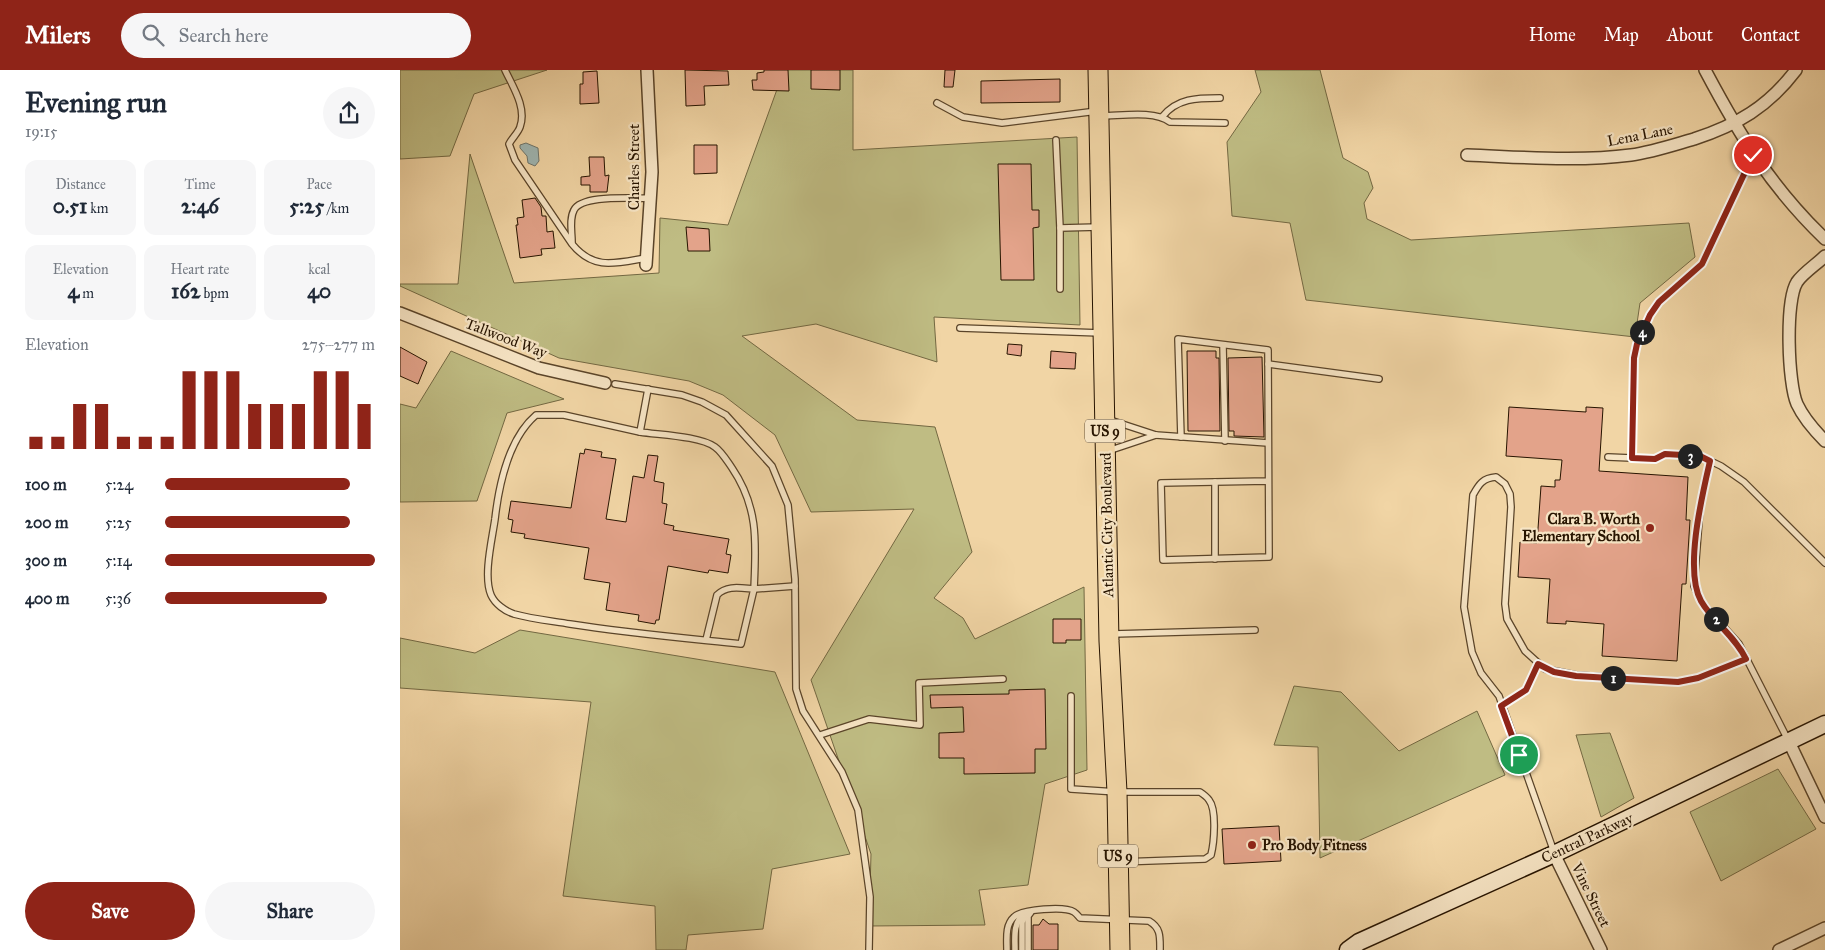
<!DOCTYPE html>
<html lang="en">
<head>
<meta charset="utf-8">
<style>
  :root { --surface:#fff; --page:#f6f6f7; --text:#1f2937; --muted:#747a83; --accent:#8f2418 }
  body { margin:0; font-family:"IM FELL Great Primer",serif; background:var(--page); color:var(--text); height:100vh; display:flex; flex-direction:column; font-size:19px; white-space:nowrap }
  * { box-sizing:border-box; margin:0 }
  p { font-size:16px; color:var(--muted) }
  .icon { flex:none; width:28px; height:28px; fill:none; stroke:currentColor; stroke-width:2; stroke-linecap:round; stroke-linejoin:round }
  .map { position:relative; flex:1; overflow:hidden }
  .side { display:flex; flex-direction:column; background:var(--surface); width:400px }
  .side>* { flex:none }
  .pin { position:absolute; display:grid; place-items:center; width:42px; height:42px; color:#fff; margin:-21px; border:2px solid #fff; border-radius:50%; box-shadow:0 1px 5px #0007 }
  .km { position:absolute; width:25px; height:25px; margin:-12px; border-radius:50%; background:#222; color:#fff; font-size:14px; line-height:25px; text-align:center }
  .round { display:grid; place-items:center; flex:none; width:52px; height:52px; border-radius:26px; background:var(--page) }
  .summary { display:flex; align-items:center; justify-content:space-between; height:85px; padding:0 25px }
  h1 { font-size:28px; font-weight:700; line-height:38px }
  .figures { display:grid; grid-template-columns:repeat(3,1fr); gap:8px; height:85px; padding:5px 25px }
  .figures div { display:grid; align-content:center; border-radius:12px; background:var(--page); text-align:center }
  .figures b { font-size:21px; font-weight:700 }
  .figures small { font-size:14px; font-weight:400 }
  .figures p { font-size:14px }
  .chart { height:140px; padding:10px 25px }
  .chart p { display:flex; justify-content:space-between }
  .chart svg { width:100%; height:90px; margin-top:5px; stroke:var(--accent); stroke-width:6 }
  .primary-button { display:flex; gap:10px; margin-top:auto; padding:10px 25px }
  .primary-button a { flex:1; height:58px; border-radius:30px; background:var(--accent); color:#fff; font-size:20px; font-weight:700; line-height:58px; text-align:center }
  .primary-button a+a { background:var(--page); color:var(--text) }
  ul { padding:0 25px; list-style:none; font-size:16px }
  li { display:grid; grid-template-columns:80px 60px 1fr; align-items:center; height:38px }
  li i { height:12px; border-radius:6px; background:var(--accent) }
  header { display:flex; align-items:center; gap:30px; box-sizing:border-box; height:70px; padding:0 25px; background:var(--accent); color:#fff }
  header strong { font-size:24px }
  nav { display:flex; gap:28px; margin-inline-start:auto; font-size:18px }
  .search { width:350px; height:45px; background:var(--page); display:flex; align-items:center; gap:12px; box-sizing:border-box; padding:0 18px; border-radius:28px; color:var(--muted); font-size:19px }
  main { display:flex; flex:1; min-height:0 }
  .map>svg:first-child { display:block }
  .green { fill:#bfbc83; stroke:#736842 }
  .water { fill:#9fb6b2; stroke:#6f756b }
  .building { fill:#e3a38a; stroke:#271400 }
  .lines { fill:none; stroke-linecap:round; stroke-linejoin:round }
  .service-casing { stroke:#5a4429; stroke-width:8 }
  .minor-casing { stroke:#5a4429; stroke-width:14 }
  .secondary-casing { stroke:#271400; stroke-width:19 }
  .trunk-casing { stroke:#271400; stroke-width:21 }
  .path { stroke:#271400; stroke-width:2.5; stroke-dasharray:1 2.5; stroke-linecap:butt }
  .service { stroke:#f6e4c4; stroke-width:5.5 }
  .minor { stroke:#f6e4c4; stroke-width:11 }
  .secondary { stroke:#f6e4c4; stroke-width:16 }
  .trunk { stroke:#f1d5a5; stroke-width:19 }
  .route-casing { stroke:#fff; stroke-width:10 }
  .route { stroke:#8f2418; stroke-width:6 }
  .poi-dot { fill:#8f2418; stroke:#f6e4c4; stroke-width:2 }
  .labels { text-anchor:middle; dominant-baseline:central; stroke-width:4.5; stroke-linejoin:round; paint-order:stroke }
  .shield { fill:#f6e4c4; stroke:#65523b; stroke-width:1 }
  .shield-label { font-size:14px; font-weight:bold; fill:#271400 }
  .street-label { font-size:15px; fill:#271400; stroke:#f6e4c4 }
  .poi-label { font-size:15px; font-weight:bold; fill:#271400; stroke:#f6e4c4; text-anchor:end }
</style>
</head>
<body>
<header>
<strong>Milers</strong>
<div class="search"><svg class="icon" aria-label="search" viewBox="0 0 24 24"><circle cx="10" cy="10" r="6"/><path d="M15 15l6 6"/></svg>Search here</div>
<nav><a>Home</a><a>Map</a><a>About</a><a>Contact</a></nav>
</header>
<main>
<section class="side">
<div class="summary"><div><h1>Evening run</h1><p>19:15</p></div><a class="round"><svg class="icon" aria-label="share" viewBox="0 0 24 24"><path d="M12 15V3M7 8l5-5 5 5M5 13v7h14v-7"/></svg></a></div>
<div class="figures">
<div><p>Distance</p><b>0.51<small> km</small></b></div>
<div><p>Time</p><b>2:46</b></div>
<div><p>Pace</p><b>5:25<small> /km</small></b></div>
</div>
<div class="figures">
<div><p>Elevation</p><b>4<small> m</small></b></div>
<div><p>Heart rate</p><b>162<small> bpm</small></b></div>
<div><p>kcal</p><b>40</b></div>
</div>
<div class="chart"><p><span>Elevation</span>275–277 m</p>
<svg viewBox="0 0 160 44" preserveAspectRatio="none"><path d="M5 44V38M15 44V38M25 44V22M35 44V22M45 44V38M55 44V38M65 44V38M75 44V6M85 44V6M95 44V6M105 44V22M115 44V22M125 44V22M135 44V6M145 44V6M155 44V22"/></svg>
</div>
<ul>
<li><b>100 m</b>5:24<i style="width:88%"></i></li>
<li><b>200 m</b>5:25<i style="width:88%"></i></li>
<li><b>300 m</b>5:14<i style="width:100%"></i></li>
<li><b>400 m</b>5:36<i style="width:77%"></i></li>
</ul>
<div class="primary-button"><a>Save</a><a>Share</a></div>
</section>
<div class="map">
<svg width="1425" height="880" viewBox="0 0 1425 880">
  <rect width="100%" height="100%" fill="#f1d5a5"/>
  <filter id="stains"><feTurbulence type="fractalNoise" baseFrequency=".004" numOctaves="4"/><feColorMatrix values="0 0 0 0 .2 0 0 0 0 .09 0 0 0 0 .02 0 0 0 .5 -.17"/></filter>
  <radialGradient id="worn" r=".72"><stop offset=".6" stop-color="#630" stop-opacity="0"/><stop offset="1" stop-color="#630" stop-opacity=".3"/></radialGradient>
  <g class="green">
    <path d="M0,0h147l-73,24 -24,62 -50,3z"/>
    <path d="M384,0h69v80l224,-13 3,188 -146,-8 3,45 -121,-38 -74,12 115,84 78,7 37,125 -38,46 29,20 12,21 109,-52 3,183 -42,14 -17,101 -49,5 6,35 -116,1 2,-72 -60,-174 103,-171 -103,3 -36,-77 -52,-40 -34,-14 -130,-23 -159,-72v-2h58l12,-130 44,129 145,-10 1,-55 68,7z"/>
    <path d="M855,0h65l23,88 25,14 5,16 -9,15 3,16 44,21 278,-17 6,34 -55,46 -5,34 -329,-37 -16,-77 -58,-7 -5,-74 34,-50z"/>
    <path d="M51,281l113,48 -57,14 -30,88 -77,1v-98l16,4z"/>
    <path d="M120,560l255,42 75,182 -78,15 -9,60 -75,6 -2,15h-30l-1,-44 -92,-10 28,-194 -191,-14v-50l75,15z"/>
    <path d="M894,616l47,6 58,59 78,-40 28,64 -185,83 -2,-111 -44,-2z"/>
    <path d="M1210,663l24,65 -33,19 -25,-82z"/>
    <path d="M1378,699l38,60 -95,52 -31,-69z"/>
  </g>
  <path class="water" d="M126,73l12,5 1,13 -4,5 -7,-3 -1,-7 -7,-8v-3z"/>
  <g class="building">
    <path d="M285,0l43,1 1,14 -25,1 1,19 -19,1z"/>
    <path d="M364,0h24l1,21 -36,-1 -1,-10h5v-7l7,-1z"/>
    <path d="M411,0h29v20l-29,-1z"/>
    <path d="M545,0h10l-2,17h-9z"/>
    <path d="M197,1l2,32 -19,1v-20h3v-12z"/>
    <path d="M660,9v23l-79,1v-22z"/>
    <path d="M294,75h23v28l-23,1z"/>
    <path d="M189,87h15l1,19 4,-1 -2,17h-17v-7h-9v-8l9,-1z"/>
    <path d="M598,94h33l1,46h7v17l-6,1 1,52h-33z"/>
    <path d="M135,128l6,9 1,9h4l1,16 6,-1 2,17 -14,1 1,6 -22,3 -4,-33h2l-1,-7 7,-1 -2,-17z"/>
    <path d="M286,157l23,2 1,22h-22z"/>
    <path d="M608,274l14,1 -1,11 -14,-2z"/>
    <path d="M0,277l27,15 -9,22 -18,-8z"/>
    <path d="M651,281l25,2 -1,16 -25,-1z"/>
    <path d="M787,281h29v7h3l1,73h-32z"/>
    <path d="M862,287l2,80 -30,-1v-5h-5l-1,-73z"/>
    <path d="M1109,337l77,5v-5l17,1 -4,63 89,6 -2,43h4l-4,64h-4l-5,77 -75,-5 2,-32 -38,-3v3l-19,-1 3,-44 -32,-2 2,-35 17,1 4,-57 14,1v-7h5l2,-20 -56,-4z"/>
    <path d="M185,379l17,3 -1,5 15,2 -10,60 20,3 7,-46 11,2 4,-23 10,1 -4,25 10,2 -2,20 5,1 -3,20 10,2 -1,4 56,9 -3,15 5,1 -3,18 -19,-3 -1,3 -40,-7 -9,54h-3l-1,4 -17,-3 1,-6 -33,-5 4,-27 -26,-4 5,-31 -65,-10 1,-4 -14,-2 2,-12 -5,-1 3,-18 60,7 9,-55 4,1z"/>
    <path d="M653,549h28v21h-15v3h-13z"/>
    <path d="M645,619l1,60h-11v24l-71,1v-16h-25v-25l25,-1 -1,-25 -32,1 -1,-13 79,-1v-4z"/>
    <path d="M879,756l2,35 -57,3 -2,-35z"/>
    <path d="M643,849l6,5h9v26h-25v-25h6z"/>
  </g>
  <g class="lines">
    <g class="service-casing">
      <g id="service">
        <path d="M105,0c8,17 22,38 15,57 -2,6 -8,11 -11,17l6,16 57,84c22,27 44,19 74,14"/>
        <path d="M537,33l26,14 39,6 95,-12"/>
        <path d="M701,46c20,0 53,-6 69,6l55,1"/>
        <path d="M762,47c15,-19 35,-19 58,-19"/>
        <path d="M656,70l4,88"/>
        <path d="M172,172c0,-10 -3,-23 2,-32 8,-16 59,-11 76,-12"/>
        <path d="M660,219v-61l39,-1"/>
        <path d="M560,258l141,5"/>
        <path d="M823,275l2,96"/>
        <path d="M868,294l111,15"/>
        <path d="M215,314l67,11 20,7 24,13 46,51 16,39 7,74 1,110 7,22 39,61 16,38 12,87 -1,53"/>
        <path d="M248,319l-8,43c20,3 60,4 75,15 7,5 12,14 17,21 27,40 24,75 22,121l41,-3"/>
        <path d="M707,349l49,16 112,8"/>
        <path d="M240,362l-76,-17h-28c-28,24 -37,69 -41,104 -3,21 -12,57 -4,76 4,9 14,16 23,19 18,5 38,7 56,10 57,9 114,14 171,20l13,-55c-14,-1 -27,-4 -37,6l-11,45"/>
        <path d="M781,367l-3,-98 90,11 1,207 -106,3 -2,-77 107,-2"/>
        <path d="M708,381l48,-16"/>
        <path d="M1208,387l47,2 10,-5 35,2 21,10 23,16 81,81"/>
        <path d="M1310,391l-10,47 -6,78 8,17 37,41 49,96"/>
        <path d="M815,489v-77"/>
        <path d="M713,564l142,-4"/>
        <path d="M671,626v93l46,3h83c3,2 7,5 9,8 8,10 5,43 2,55l-6,4 -85,3"/>
        <path d="M1101,636l25,-16 12,-26"/>
        <path d="M420,665l49,-16 51,6 -1,-42 84,-4"/>
        <path d="M1154,782l-55,-156 -18,-23 -9,-21 -8,-45 9,-112c6,-11 10,-17 23,-18l9,7 5,10 1,13 -6,97 2,15 18,32 20,18 31,6 102,7 21,-4 47,-19"/>
        <path d="M607,880c0,-11 -2,-25 7,-33 8,-8 51,-11 60,-5 3,2 4,4 6,6l69,3c12,7 11,16 11,29"/>
        <path d="M615,880c0,-14 -2,-25 8,-36"/>
        <path d="M622,880v-28l4,-8"/>
        <path d="M628,880v-34l3,-4"/>
      </g>
    </g>
    <g class="minor-casing">
      <g id="minor">
        <path d="M1305,0c35,66 66,117 120,169"/>
        <path d="M1067,85c54,2 110,7 164,0 21,-3 42,-10 63,-16 43,-14 74,-32 102,-69"/>
        <path d="M1425,186c-8,8 -22,17 -28,26 -12,19 -9,102 0,122 7,15 17,26 28,37"/>
        <path d="M246,195l6,-93 -5,-102"/>
        <path d="M0,243l139,55 66,15"/>
        <path d="M1389,672l36,75"/>
        <path d="M1154,784l47,96"/>
        <path d="M1379,880l46,-22"/>
      </g>
    </g>
    <g class="secondary-casing">
      <path id="secondary" d="M948,880l11,-8 195,-88 271,-130"/>
    </g>
    <g class="trunk-casing">
      <path id="trunk" d="M698,0l11,571 8,151 3,158"/>
    </g>
    <path class="path" d="M1232,379l2,-92 3,-13 22,-42 43,-38 47,-99"/>
    <use href="#service" class="service"/>
    <use href="#minor" class="minor"/>
    <use href="#secondary" class="secondary"/>
    <use href="#trunk" class="trunk"/>
  </g>
  <g class="lines">
    <g class="route-casing">
      <path id="route" d="M1119,685l-18,-49 25,-16 12,-26 16,8 22,4 102,6 20,-4 48,-19c-11,-23 -33,-37 -45,-58 -17,-31 1,-105 9,-140l-10,-5 -35,-2 -10,5 -23,-1 2,-100 3,-14 13,-29 9,-13 43,-38 51,-109"/>
    </g>
    <use href="#route" class="route"/>
  </g>
  <g class="poi-dot">
    <circle cx="1250" cy="458" r="5"/>
    <circle cx="852" cy="775" r="5"/>
  </g>
  <g class="labels">
    <g class="shield">
      <rect x="685" y="349.5" width="40" height="23" rx="4"/>
      <rect x="698" y="774.5" width="40" height="23" rx="4"/>
    </g>
    <g class="shield-label">
      <text x="705" y="361">US 9</text>
      <text x="718" y="786">US 9</text>
    </g>
    <g class="street-label">
      <text transform="translate(1240 65) rotate(-11)">Lena Lane</text>
      <text transform="translate(234 97) rotate(-90)">Charles Street</text>
      <text transform="translate(106 268) rotate(21)">Tallwood Way</text>
      <text transform="translate(707 455) rotate(-91)">Atlantic City Boulevard</text>
      <text transform="translate(1187 768) rotate(-25)">Central Parkway</text>
      <text transform="translate(1191 825) rotate(64)">Vine Street</text>
    </g>
    <g class="poi-label">
      <text x="1240" y="449">Clara B. Worth<tspan x="1240" dy="17">Elementary School</tspan></text>
      <text x="862" y="775" text-anchor="start">Pro Body Fitness</text>
    </g>
  </g>
  <rect width="100%" height="100%" filter="url(#stains)"/>
  <rect width="100%" height="100%" fill="url(#worn)"/>
</svg>
<div class="pin" style="left:1119px;top:685px;background:#1e9e55"><svg class="icon" aria-label="arrive" viewBox="0 0 24 24"><path d="M6 21V4h12l-3 4 3 4H6"/></svg></div>
<div class="pin" style="left:1353px;top:85px;background:#d93025"><svg class="icon" aria-label="check" viewBox="0 0 24 24"><path d="M5 12l5 5 9-10"/></svg></div>
<b class="km" style="left:1213px;top:608px">1</b>
<b class="km" style="left:1316px;top:549px">2</b>
<b class="km" style="left:1290px;top:386px">3</b>
<b class="km" style="left:1242px;top:262px">4</b>
</div>
</main>
</body>
</html>
